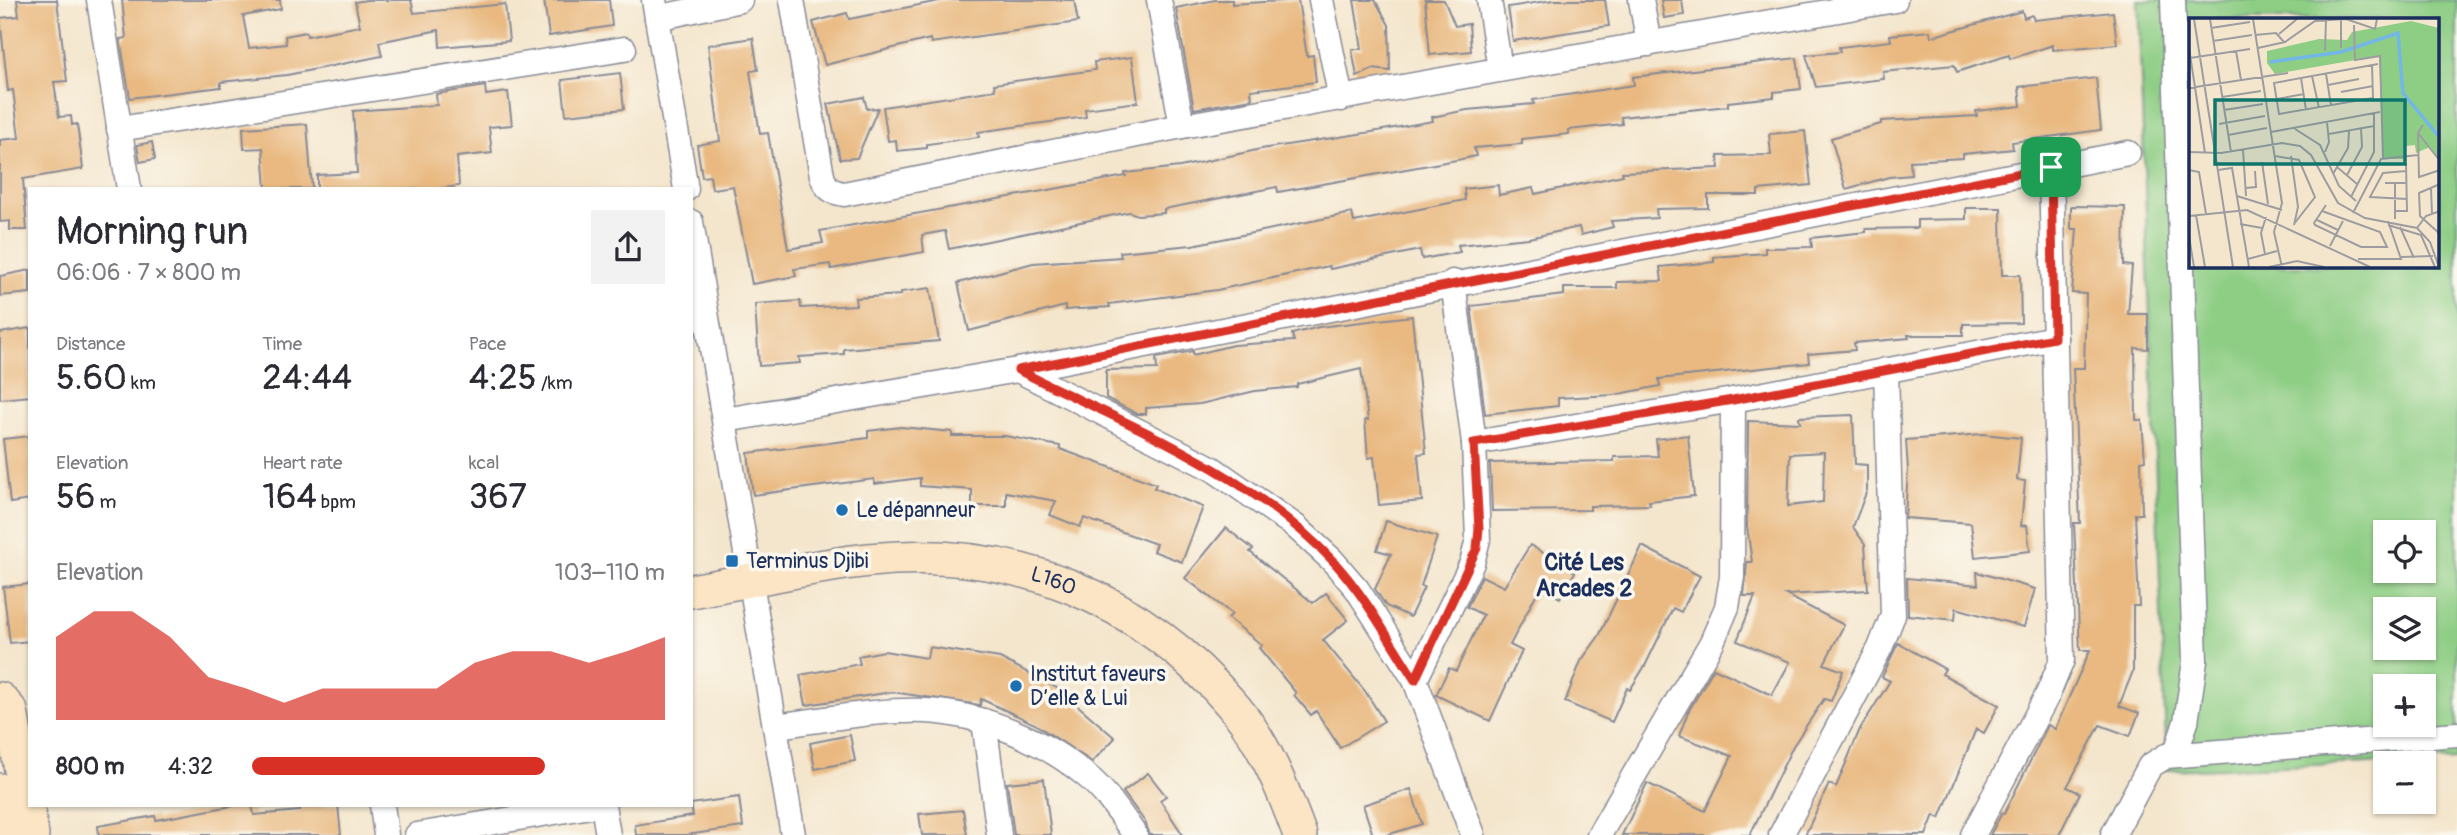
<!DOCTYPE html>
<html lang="en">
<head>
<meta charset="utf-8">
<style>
  :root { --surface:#fff; --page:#f2f2f3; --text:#2b2b33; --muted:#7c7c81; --accent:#d93025 }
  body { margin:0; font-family:Pangolin,sans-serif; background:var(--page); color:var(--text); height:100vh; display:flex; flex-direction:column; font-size:26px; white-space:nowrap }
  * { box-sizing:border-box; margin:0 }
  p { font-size:23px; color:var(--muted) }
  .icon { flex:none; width:38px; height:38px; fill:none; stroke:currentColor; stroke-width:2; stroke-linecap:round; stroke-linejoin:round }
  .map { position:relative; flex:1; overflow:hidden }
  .drawer { position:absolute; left:28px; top:187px; width:665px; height:620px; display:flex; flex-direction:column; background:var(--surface); border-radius:0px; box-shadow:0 2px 5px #0004 }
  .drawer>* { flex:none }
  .tools { position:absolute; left:2373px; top:520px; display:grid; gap:14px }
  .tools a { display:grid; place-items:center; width:63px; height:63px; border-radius:0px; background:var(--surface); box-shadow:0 2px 5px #0004; font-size:35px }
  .pin { position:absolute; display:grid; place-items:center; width:60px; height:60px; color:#fff; margin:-30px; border-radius:14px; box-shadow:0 4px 10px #0006 }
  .round { display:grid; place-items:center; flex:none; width:74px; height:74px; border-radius:0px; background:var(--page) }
  .head { display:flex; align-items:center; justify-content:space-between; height:119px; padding:0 28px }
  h1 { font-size:38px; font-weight:600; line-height:52px }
  .figures { display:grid; grid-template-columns:repeat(3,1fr); gap:10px; height:119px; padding:7px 28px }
  .figures div { display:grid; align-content:center }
  .figures b { font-size:35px; font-weight:600 }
  .figures small { font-size:19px; font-weight:400 }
  .figures p { font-size:19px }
  .chart { height:196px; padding:14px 28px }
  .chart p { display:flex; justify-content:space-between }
  .chart svg { width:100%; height:126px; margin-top:7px; fill:var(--accent); opacity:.7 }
  ul { padding:0 28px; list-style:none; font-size:23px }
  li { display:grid; grid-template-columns:112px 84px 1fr; align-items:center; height:52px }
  li i { height:18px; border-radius:9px; background:var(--accent) }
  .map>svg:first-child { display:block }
  .green { fill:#8dcd84; stroke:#547e71; stroke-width:2; fill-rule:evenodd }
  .building { fill:#e9b981; fill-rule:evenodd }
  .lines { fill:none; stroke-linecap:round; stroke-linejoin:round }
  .street-casing { stroke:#888a96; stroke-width:27 }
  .secondary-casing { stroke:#888a96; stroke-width:36 }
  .street { stroke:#fff; stroke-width:24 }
  .secondary { stroke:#fce5c4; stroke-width:33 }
  .route-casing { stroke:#fff; stroke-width:14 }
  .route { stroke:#d93025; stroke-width:9 }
  .poi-dot { fill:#1f6fb2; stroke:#fbf7ec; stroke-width:2.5 }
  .labels { text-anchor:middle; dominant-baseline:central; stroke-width:7; stroke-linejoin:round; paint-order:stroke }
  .poi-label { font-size:21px; fill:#1b2f5e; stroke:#fbf7ec; text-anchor:start }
  .street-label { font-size:21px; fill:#1b2f5e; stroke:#fbf7ec }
  .neighbourhood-label { font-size:23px; font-weight:bold; fill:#1b2f5e; stroke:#fbf7ec }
  .inset-river { fill:none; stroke:#72b7e8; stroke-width:3.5 }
  .inset-road { fill:none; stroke:#9d9da1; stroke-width:2 }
  .view { fill:#0f766e; fill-opacity:0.15; stroke:#0f766e; stroke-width:3.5 }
  .inset-edge { fill:none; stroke:#1b2f5e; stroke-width:3.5 }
</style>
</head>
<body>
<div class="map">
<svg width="2457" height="835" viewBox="0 0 2457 835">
  <rect width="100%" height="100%" fill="#fbf7ec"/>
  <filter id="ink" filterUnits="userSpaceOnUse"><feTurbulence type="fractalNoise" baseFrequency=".0143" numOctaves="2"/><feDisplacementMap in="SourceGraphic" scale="14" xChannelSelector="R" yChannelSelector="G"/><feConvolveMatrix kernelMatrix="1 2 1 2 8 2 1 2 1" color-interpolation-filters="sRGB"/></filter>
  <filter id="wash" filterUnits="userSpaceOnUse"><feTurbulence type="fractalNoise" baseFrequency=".00686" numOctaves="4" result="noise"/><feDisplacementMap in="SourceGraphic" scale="28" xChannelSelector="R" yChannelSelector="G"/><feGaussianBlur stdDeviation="1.57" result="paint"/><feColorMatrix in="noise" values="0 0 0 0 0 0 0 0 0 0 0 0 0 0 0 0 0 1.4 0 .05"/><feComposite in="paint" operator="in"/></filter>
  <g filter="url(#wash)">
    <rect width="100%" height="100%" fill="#f4e6cd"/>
    <path class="green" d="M2138,0h319v760l-290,10zM2191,19h247v247h-247zM2385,532h39v38h-39zM2385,609h39v39h-39zM2385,686h39v38h-39z"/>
    <g id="blocks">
      <g class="building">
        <path d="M17,0h40l10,81 -13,1 5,35 12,-1 1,9 5,-1 6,45 -60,10 4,51h-17v-9l-10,1v-82l19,-2 -6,-48 -5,1 -8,-73 19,-2z"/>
        <path d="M122,0h158l1,9 -38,7 6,32 37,-4 -1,-8 21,-4 1,4 53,-10 -5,-24 11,-2h45l3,13 91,-9 4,37 -69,6 -1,-17 -60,12 3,14 -95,19 -66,7v5l-91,11 -10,-59 6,-1z"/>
        <path d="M544,0h65l3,26 -63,10z"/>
        <path d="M944,0h130l4,22 -147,21 -1,-4 -105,26 -12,-43 34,-9 2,6z"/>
        <path d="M1215,0h17v4l66,-4 9,56 6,-1 3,27 -65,8 1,9 -58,10 -18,-101z"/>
        <path d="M1354,0h21l14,25 1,46 -17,-2 -16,8 -5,-28h10z"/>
        <path d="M1425,0h19l11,26 14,-2 2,27 -41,4z"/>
        <path d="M1553,0h52l4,26 -96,15 -5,-34z"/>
        <path d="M1661,0h21l2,15 -20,3z"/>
        <path d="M2022,11l2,7 8,-3 2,5 79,-8 4,32 -64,6v-5l-43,14 -1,-4 -52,17 -3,-7 -71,7 1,7 -68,8 -10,-32 34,-3 -1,-5 52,-6 -1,-6 40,-4 1,6z"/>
        <path d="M753,38l5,32 -8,1 10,63 8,-1 20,116 35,-6 -3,-12 306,-55 -1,-3 55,-6 81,-18 111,-17 61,-11 -1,-4 35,-7 67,-6 -1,-4 101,-15 -1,-8 164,-19 4,31 -27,3v5l-46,5v4l-107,11 1,7 -54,6 1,4 -47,5v5l-48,4 2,8 -14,3 -184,33 -1,-5 -113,22v4l-26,2 -9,-3 -180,37 -4,-18 -23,4 2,17 -93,17 -1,-5 -36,5 2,7 -44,8 -19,-98 -21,3 -2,-13 -8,1 -5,-32 23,-4 -12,-96z"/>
        <path d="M1132,57l6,45 -53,7 1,8 -108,15 1,5 -52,7v4l-30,3 -1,-11 -8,1 -5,-34 112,-17 -1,-6 101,-14 -1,-8z"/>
        <path d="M620,73l4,36 -58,6 -4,-35z"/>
        <path d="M2096,78l5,52 -89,12 1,7 -50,5v4l-53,3 1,14 -22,2 -43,12 -15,-51 50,-14v-3l96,-5 -1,-5 45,-5 -2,-19z"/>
        <path d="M485,86l1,9 22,-3 4,33 -23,2 3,26 -35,4 2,29 -23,3h-119v-14l40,-2 -4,-62 84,-6 -1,-11z"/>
        <path d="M864,97l3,12 11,-1 -21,50 -17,1 -12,-55z"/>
        <path d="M307,124l5,65h-46l-3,-41 -19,1 -1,-21z"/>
        <path d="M1805,131l6,54 -53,5v5h-50v13l-52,1 1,9 -46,3 2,6 -32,8 -2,-8 -50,11 -71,7 2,7 -38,7 -2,-9 -90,19 -1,-3 -112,24 -108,14 1,3 -45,3v-4l-96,25 -11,-48 75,-20 88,-6 -1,-5 72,-7 160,-32 2,9 111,-22 -1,-11 34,-4 1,10 34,-7 2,6 88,-19 -1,-3 97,-4 -1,-12 53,-1 -2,-21z"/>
        <path d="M152,142l3,17 -15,3 -3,-17z"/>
        <path d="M2071,206l54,1 -1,58 8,1 -4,48h20v35l-13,-1 1,72h6l3,40 -4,1 1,53h-7l4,92h-6v65l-14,35 20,7 -9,23 -30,-11 -33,62 13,6 -21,42h-69l12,-22 2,1 44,-89 7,4 35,-79h-10l-6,-127h6l-7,-155h11l2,-74 -14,-1 5,-64h-6z"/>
        <path d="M1966,208h35l1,67h18l1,48 -58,1v11h-55l1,3 -55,5 1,7 -47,4 1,9 -150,16 1,7 -46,9 -56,3v8l-73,8 -14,-108 93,-11v-7h53v-6l45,-1 -2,-14 54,-5v-5l51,-4v-5l47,-1 -1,-9 55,-6v-3l51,-1v-8l49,-1z"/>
        <path d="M30,270v23l-30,3v-20z"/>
        <path d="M930,288l9,53 -95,8v5l-45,3 1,6 -41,3 -4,-62 45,-3 1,7 55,-3 -1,-7 46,-3v-3z"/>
        <path d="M1412,316l14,137 -8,1 4,47 -43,4 -5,-48 -6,1 -3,-38h3l-7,-51 -64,15v3l-42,4 -55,13 -54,4v6h-9l-31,-16v-28l51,-1 -1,-11 37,-7v4l40,-10 61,-4 -2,-7 27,-7z"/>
        <path d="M30,328v68l-30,3v-66z"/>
        <path d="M1853,415l2,49 12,1v25l-14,37 12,17 3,46 -82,5 58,30 -20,39 19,7 -12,30 -7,-2 -31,47 -43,89h-128l25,-52 58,28 27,-55 -53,-20 9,-24 26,-44 58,27 18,-33 -53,-21 18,-45h-11l3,-34h5l-5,-35 1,-106 52,2 -1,-6zM1824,452l-1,50 -35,4 2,-52z"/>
        <path d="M901,427l51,5v4h53l55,10v3l96,35 -2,4 49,19 -21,55 -29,-11 3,-7 -72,-26 -4,9 -30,-12 6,-14 -50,-9v14h-34v-16l-52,-4v-8l-45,6 -1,-5 -121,16 -5,-42 120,-15v-7z"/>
        <path d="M1983,434l38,4 -4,42 8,1 -4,45 6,-1 3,26 -55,6 -4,-34 -66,-5 3,-48 -2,-30z"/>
        <path d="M1688,435l6,61 -45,5 1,4 -60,1v4l-98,1 -2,-48 124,-2v-4l44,-1 -2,-17z"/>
        <path d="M30,436v64l-20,3 -7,-64z"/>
        <path d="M1386,521l51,16 -16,49 3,1 -14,30 -24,-11 -11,-17 16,-35 -14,-4z"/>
        <path d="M1226,528l27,21 -3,3 63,51 13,-10 22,27 -25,20 42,51 19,30 -44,27 -24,-37 -5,4 -17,-20 2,-2 -37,-45 3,-3 -34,-27 4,-4 -47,-36z"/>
        <path d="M1530,545l45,27 -15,26 -20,-11 -30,58 12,6 -32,70 -54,-26 13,-27 7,3 27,-56 -16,-8 15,-31 22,11z"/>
        <path d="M1642,546l58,30 -19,36 -8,-4 -27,56 -16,26 -3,-2 -15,34 -47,-20 16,-41 18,-25z"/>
        <path d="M1977,572l58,17 -11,38 -68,-19 -1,12 -47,-5 -1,-37 71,7z"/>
        <path d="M30,584v57l-20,2 -7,-56z"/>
        <path d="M1898,643l47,26 -3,5 57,31 -15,28 -8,-4 -36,89 -6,-3 -8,20h-121l24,-51 7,3 24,-58 30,-48 -8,-4z"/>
        <path d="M929,647l71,11 59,31 56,49 -23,24 -57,-38 -54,-25 -1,6 -88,-13 -86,13 -6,-30 60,-11 -2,-8 26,-5 43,7z"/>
        <path d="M850,735l5,26 -40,8 -5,-26z"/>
        <path d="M1148,773l18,23 -6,4 23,35h-33l-5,-13 -22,-30z"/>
        <path d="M1044,779l7,56h-37l-7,-52z"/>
        <path d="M1411,789l11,35 -35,11h-14l-10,-30z"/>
        <path d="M739,797l4,30 -57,8h-50l-1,-10 58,-9 -2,-12z"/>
        <path d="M237,805h15l2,10 46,-4v-6h38l3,30h-242l-1,-9 57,-10 1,4z"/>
        <path d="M963,810l4,25h-45l-3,-21z"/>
      </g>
    </g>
  </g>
  <g filter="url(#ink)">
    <use href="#blocks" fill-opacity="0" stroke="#888a96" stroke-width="2"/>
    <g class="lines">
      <g class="street-casing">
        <g id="street">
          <path d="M99,0l30,189"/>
          <path d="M654,0l32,189"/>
          <path d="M792,0l30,176c4,12 9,16 22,18l338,-68 713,-126"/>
          <path d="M1159,0l23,126"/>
          <path d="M1321,0l20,99"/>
          <path d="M1489,0l11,69"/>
          <path d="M1641,0l8,44"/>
          <path d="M2173,0l22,661 -9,61 -11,33"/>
          <path d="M657,18l83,-18"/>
          <path d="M119,129l505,-80"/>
          <path d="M691,222l102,613"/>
          <path d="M1018,370l195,99 82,57 37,34 25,29 58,91 58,155"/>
          <path d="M725,420l293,-50 1110,-217"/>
          <path d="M1474,443l259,-43 322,-62"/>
          <path d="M1415,680l57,-117 6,-24 -4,-96 -21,-161"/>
          <path d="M984,721l15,114"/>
          <path d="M776,726c49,-6 100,-17 150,-15 57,3 118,29 162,66 19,16 33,38 47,58"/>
          <path d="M382,805l4,30"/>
          <path d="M603,805l5,30"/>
          <path d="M417,835l180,-30"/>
          <path d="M1599,835l113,-193 15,-35 5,-30 1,-177"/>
          <path d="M1781,835l99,-187 13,-33 -7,-245"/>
          <path d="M1973,835l75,-141 14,-34 -11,-493"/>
          <path d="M2113,835l37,-69 16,-10 291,-22"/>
        </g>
      </g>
      <g class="secondary-casing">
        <g id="secondary">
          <path id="s1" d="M691,591c59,-10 119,-25 178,-31 145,-15 272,37 366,148 30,35 49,84 65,127"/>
          <path d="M0,699l11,12 21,124"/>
          <path d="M0,790l7,45"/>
        </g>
      </g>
      <use href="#street" class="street"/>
      <use href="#secondary" class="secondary"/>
    </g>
  </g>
  <g class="lines" filter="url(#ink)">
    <g class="route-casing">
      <path id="route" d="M2051,167l3,171 -321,62 -259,43 5,86 -2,19 -62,132c-26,-40 -49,-83 -81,-118 -84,-90 -208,-138 -316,-192z"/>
    </g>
    <use href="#route" class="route"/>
  </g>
  <g class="poi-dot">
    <circle cx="842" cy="510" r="7"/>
    <rect x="725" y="554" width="14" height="14" rx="3.5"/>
    <circle cx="1016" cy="686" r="7"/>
  </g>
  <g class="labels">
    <g class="poi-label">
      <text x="856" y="510">Le dépanneur</text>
      <text x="746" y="561">Terminus Djibi</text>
      <text x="1030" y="674">Institut faveurs<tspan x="1030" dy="24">D’elle &amp; Lui</tspan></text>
    </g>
    <g class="street-label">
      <text stroke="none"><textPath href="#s1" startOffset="368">L160</textPath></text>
    </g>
    <g class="neighbourhood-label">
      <text x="1584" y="562">Cité Les<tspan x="1584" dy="26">Arcades 2</tspan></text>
    </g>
  </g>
  <g transform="translate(2189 18)">
    <rect width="250" height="250" fill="#f4e6cd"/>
    <path d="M222,3l28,7v132l-9,-13 -14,6 -1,-8 -9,1v13h-23l-4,-103 -104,18 -8,-11v-12l52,-12 28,1 5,-8z" fill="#8dcd84"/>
    <path class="inset-river" d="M81,44l71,-10 57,-19 5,60 37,45"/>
    <path class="inset-road" d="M5,1l39,248M21,1l21,133M64,1l29,184 -8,29 8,35M165,7l1,35 25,-4 3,102M22,10l39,-6M90,16l18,-15M66,17l21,-2 8,9M24,23l39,-6M0,30l16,105M69,30l27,-6 30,-21 31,-2 29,10 2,-10M152,30v-28M47,33l5,29M136,33l1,-31M1,40l60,-9M183,47l1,33 -94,16 -5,-31 104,-19M137,56l5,31M123,58l7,32M112,60l5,32M139,67l31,-6M0,70l99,-15M152,74l32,-6M33,79l39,-6M77,83l38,-7M35,92l39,-6M30,106l46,-8M234,107l-5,8 1,44 21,-7M106,111l25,16 19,41 17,15M82,114l109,-20M229,115l22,28M140,116l45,-8M39,117l39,-7M54,132l3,46M0,134l32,1 61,-10 18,3 11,9 27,48 27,15 52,10 13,14 9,25M136,134l4,-10 -2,-20M86,138l24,4 16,37 -21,27M102,138l7,51 -4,18M73,144l6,42M148,149l20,17M0,152l10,2 7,42M29,152l14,-2 17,99M217,153l-23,2 -13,24 37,2M144,156l15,-26 1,-17M158,157l15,-28 -1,-19M196,165h22M206,165v36M251,166l-21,9 1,23 20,18M56,170l11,-1 -1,-16M242,170l1,26M48,178l45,14M162,179l23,-45v-39M133,193l58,21 7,15h-26l-46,-22 -1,-2 12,-18M206,193h12l-1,-48M164,195l28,-54 37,-4M7,197l9,52M0,198l58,-6 123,57M128,202l21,10M51,206l22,4M199,207l33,10 14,32M211,209l14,31M228,210l9,-12 14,-5M0,218l5,31M141,228l13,-25M76,236l-4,-21 5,-16M212,239l32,-1M59,241l29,-8M169,241h43l-13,-38M80,249l28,-6 27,6"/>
    <path class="view" d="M26,82h190v64h-190z"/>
    <rect width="250" height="250" class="inset-edge"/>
  </g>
</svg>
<div class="tools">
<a><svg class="icon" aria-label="locate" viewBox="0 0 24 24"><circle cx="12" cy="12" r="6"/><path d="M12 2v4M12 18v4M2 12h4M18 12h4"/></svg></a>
<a><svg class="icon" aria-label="layers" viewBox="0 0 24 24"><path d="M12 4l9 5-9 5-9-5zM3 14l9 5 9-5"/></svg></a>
<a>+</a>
<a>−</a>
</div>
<div class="pin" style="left:2051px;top:167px;background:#1e9e55"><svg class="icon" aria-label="arrive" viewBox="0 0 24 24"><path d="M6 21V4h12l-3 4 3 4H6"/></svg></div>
<section class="drawer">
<div class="head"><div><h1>Morning run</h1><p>06:06 · 7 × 800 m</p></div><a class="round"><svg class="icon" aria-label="share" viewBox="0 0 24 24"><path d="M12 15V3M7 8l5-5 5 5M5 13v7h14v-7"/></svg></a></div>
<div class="figures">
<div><p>Distance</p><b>5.60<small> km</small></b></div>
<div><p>Time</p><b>24:44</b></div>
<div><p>Pace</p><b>4:25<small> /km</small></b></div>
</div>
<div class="figures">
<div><p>Elevation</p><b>56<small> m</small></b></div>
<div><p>Heart rate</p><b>164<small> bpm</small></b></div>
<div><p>kcal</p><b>367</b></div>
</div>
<div class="chart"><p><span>Elevation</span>103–110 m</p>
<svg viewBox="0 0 160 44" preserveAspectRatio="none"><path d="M0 44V15L10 6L20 6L30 15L40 29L50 33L60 38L70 33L80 33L90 33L100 33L110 24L120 20L130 20L140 24L150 20L160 15V44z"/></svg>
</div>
<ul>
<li><b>800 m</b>4:32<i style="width:71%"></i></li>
</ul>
</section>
</div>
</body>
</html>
